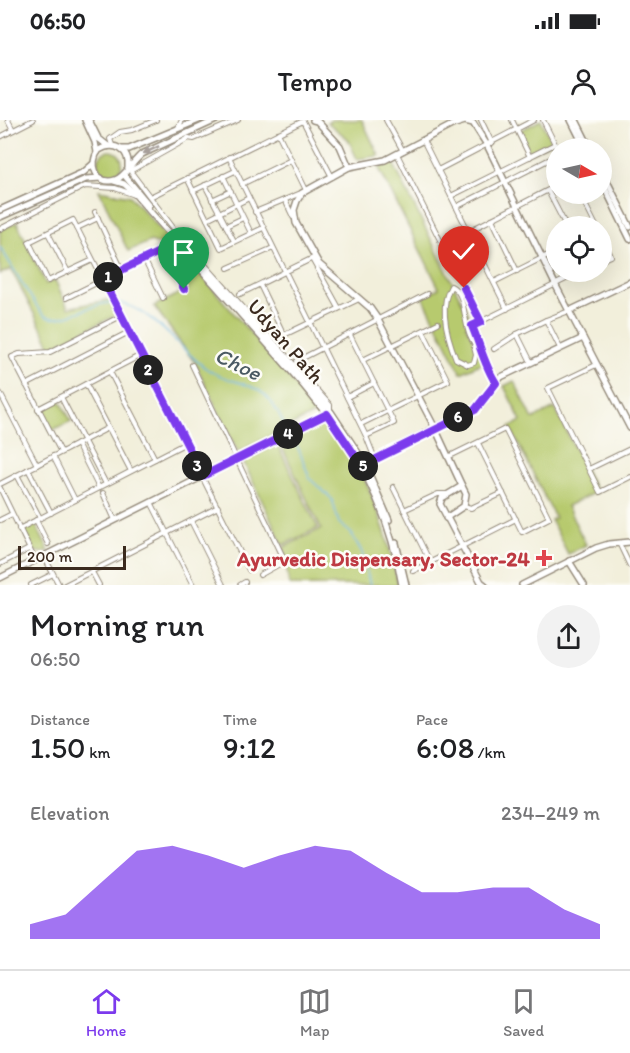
<!DOCTYPE html>
<html lang="en">
<head>
<meta charset="utf-8">
<style>
  :root { --surface:#fff; --page:#f2f2f2; --text:#202124; --muted:#757577; --line:#e0e0e0; --accent:#7c3aed }
  body { margin:0; font-family:Itim,sans-serif; background:var(--page); color:var(--text); height:100vh; display:flex; flex-direction:column; font-size:22px; white-space:nowrap }
  * { box-sizing:border-box; margin:0 }
  p { font-size:20px; color:var(--muted) }
  .icon { flex:none; width:33px; height:33px; fill:none; stroke:currentColor; stroke-width:2; stroke-linecap:round; stroke-linejoin:round }
  .map { position:relative; height:465px; overflow:hidden }
  .side { display:flex; flex-direction:column; background:var(--surface); flex:1 }
  .side>* { flex:none }
  .needle { width:39px; rotate:99deg }
  .tools { position:absolute; left:546px; top:18px; display:grid; gap:12px }
  .tools a { display:grid; place-items:center; width:66px; height:66px; border-radius:50%; background:var(--surface); box-shadow:0 6px 24px #0002; font-size:30px }
  .scale { position:absolute; left:18px; bottom:15px; width:108px; box-sizing:border-box; padding-left:6px; border:3px solid #3b2a1e; border-top:0; font-size:16px; line-height:21px; white-space:nowrap; color:#3b2a1e; -webkit-text-stroke:4px #fdfcf7; paint-order:stroke }
  .pin { position:absolute; display:grid; place-items:center; width:51px; height:51px; color:#fff; margin:-62px -26px; border-radius:50% 50% 50% 0; rotate:-45deg; box-shadow:0 0 6px #0007 }
  .pin .icon { rotate:45deg }
  .km { position:absolute; width:30px; height:30px; margin:-15px; border-radius:50%; background:#222; color:#fff; font-size:16px; line-height:30px; text-align:center }
  .round { display:grid; place-items:center; flex:none; width:63px; height:63px; border-radius:32px; background:var(--page) }
  .overview { display:flex; align-items:center; justify-content:space-between; height:102px; padding:0 30px }
  h1 { font-size:33px; font-weight:600; line-height:45px }
  .figures { display:grid; grid-template-columns:repeat(3,1fr); gap:9px; height:102px; padding:6px 30px }
  .figures div { display:grid; align-content:center }
  .figures b { font-size:30px; font-weight:600 }
  .figures small { font-size:16px; font-weight:400 }
  .figures p { font-size:16px }
  .chart { height:168px; padding:12px 30px }
  .chart p { display:flex; justify-content:space-between }
  .chart svg { width:100%; height:108px; margin-top:6px; fill:var(--accent); opacity:.7 }
  .status { display:flex; justify-content:space-between; align-items:center; height:42px; padding:0 30px; background:var(--surface); direction:ltr }
  .status svg { height:16px; fill:currentColor }
  header { display:flex; justify-content:space-between; align-items:center; height:78px; padding:0 30px; background:var(--surface); font-size:27px; font-weight:600 }
  .menu { display:flex; justify-content:space-around; align-items:center; height:84px; border-top:2px solid var(--line); background:var(--surface); font-size:16px; color:var(--muted) }
  .menu a { display:grid; justify-items:center; gap:3px }
  .menu .on { color:var(--accent) }
  .map>svg:first-child { display:block }
  .green { fill:#b7ca6e; stroke:#797a46; stroke-width:1.5 }
  .lines { fill:none; stroke-linecap:round; stroke-linejoin:round }
  .stream { stroke:#69b4e2; stroke-width:1.5 }
  .street-casing { stroke:#968c7c; stroke-width:6 }
  .secondary-casing { stroke:#968c7c; stroke-width:8 }
  .street { stroke:#fff; stroke-width:4 }
  .secondary { stroke:#fff; stroke-width:5 }
  .oneway { fill:#a79f9a }
  .route-casing { stroke:#fff; stroke-width:12 }
  .route { stroke:#7c3aed; stroke-width:8 }
  .health-dot { fill:#e0444e; stroke:#fdfcf7; stroke-width:2 }
  .labels { text-anchor:middle; dominant-baseline:central; stroke-width:5; stroke-linejoin:round; paint-order:stroke }
  .street-label { font-size:21px; fill:#3b2a1e; stroke:#fdfcf7 }
  .health-label { font-size:21px; font-weight:bold; fill:#be3a42; stroke:#fdfcf7; text-anchor:end }
  .water-label { font-size:22px; font-style:italic; fill:#4b5a63; stroke:#fdfcf7 }
</style>
</head>
<body>
<div class="status"><b>06:50</b><svg viewBox="0 0 49 12"><path d="M0 12V9h3v3zM5 12V6h3v6zM10 12V3h3v9zM15 12V0h3v12zM26 1h20v11H26zM47 4h2v5h-2z"/></svg></div>
<header><svg class="icon" aria-label="menu" viewBox="0 0 24 24"><path d="M4 6h16M4 12h16M4 18h16"/></svg>Tempo<svg class="icon" aria-label="person" viewBox="0 0 24 24"><circle cx="12" cy="8" r="4"/><path d="M4 21q1-7 8-7t8 7"/></svg></header>
<div class="map">
<svg width="630" height="465" viewBox="0 0 630 465">
  <rect width="100%" height="100%" fill="#fdfcf7"/>
  <filter id="ink" filterUnits="userSpaceOnUse"><feTurbulence type="fractalNoise" baseFrequency=".0167" numOctaves="2"/><feDisplacementMap in="SourceGraphic" scale="12" xChannelSelector="R" yChannelSelector="G"/><feConvolveMatrix kernelMatrix="1 2 1 2 8 2 1 2 1" color-interpolation-filters="sRGB"/></filter>
  <filter id="wash" filterUnits="userSpaceOnUse"><feTurbulence type="fractalNoise" baseFrequency=".008" numOctaves="4" result="noise"/><feDisplacementMap in="SourceGraphic" scale="24" xChannelSelector="R" yChannelSelector="G"/><feGaussianBlur stdDeviation="1.35" result="paint"/><feColorMatrix in="noise" values="0 0 0 0 0 0 0 0 0 0 0 0 0 0 0 0 0 1.4 0 .05"/><feComposite in="paint" operator="in"/></filter>
  <g filter="url(#wash)">
    <rect width="100%" height="100%" fill="#f2efdb"/>
    <g class="green">
      <path d="M332,0h30l17,36 -22,3 -9,-20 -21,-17z"/>
      <path d="M541,0l11,22 -22,11 -11,-22z"/>
      <circle cx="110" cy="43" r="12"/>
      <path d="M392,41l80,161 -6,3 18,37 -23,11 -38,-76 16,-9 -60,-120z"/>
      <path d="M99,70l31,6 53,58 135,158 -80,40 -43,-89 -41,-57 33,-16 -20,-42 -16,-7 -23,10z"/>
      <path d="M17,102l29,62 9,-4 13,28 42,-9 7,16 -66,32 -40,-78 -11,5v-44z"/>
      <path d="M514,261l19,38 22,-11 41,84 -29,14 19,39 -18,9 -17,-34 4,-2 -45,-91 11,-6 -17,-35z"/>
      <path d="M60,280l11,21 -20,10 -10,-21z"/>
      <path d="M325,299c10,14 22,27 30,42 21,38 35,82 43,124h-109l-5,-38 37,-18 -41,-86z"/>
      <path d="M277,324l41,84 -35,17 -40,-84z"/>
      <path d="M35,404l14,27 -7,2 -8,-2 -10,-21z"/>
    </g>
    <g class="lines">
      <g class="stream">
        <path d="M0,127c7,10 39,67 45,69 18,10 51,-18 75,-13 34,7 61,48 87,66 18,13 42,12 58,26 10,9 16,24 22,35"/>
        <path d="M290,314l9,16 11,29 22,20 7,24 12,10 11,19 8,33"/>
      </g>
    </g>
  </g>
  <g filter="url(#ink)">
    <g class="lines">
      <g class="street-casing">
        <g id="street">
          <path d="M8,0l5,10"/>
          <path d="M386,0l17,31"/>
          <path d="M481,0l11,23"/>
          <path d="M512,0l18,37"/>
          <path d="M543,0l14,28"/>
          <path d="M178,8l4,-8"/>
          <path d="M278,13l28,57"/>
          <path d="M0,17l33,-17"/>
          <path d="M188,18l6,1 44,-19"/>
          <path d="M423,20l84,169"/>
          <path d="M112,25l-2,-6 10,-7 12,-2 24,-10"/>
          <path d="M397,34l84,168"/>
          <path d="M229,37l137,279 9,23"/>
          <path d="M438,50l96,-50"/>
          <path d="M223,56l28,57"/>
          <path d="M187,58l34,70 42,-20"/>
          <path d="M242,64l49,-24"/>
          <path d="M205,65l29,56"/>
          <path d="M193,71l42,-20"/>
          <path d="M548,71l18,35"/>
          <path d="M580,74l16,32"/>
          <path d="M152,76l151,-75 29,56"/>
          <path d="M451,76l104,-52"/>
          <path d="M212,80l19,-9"/>
          <path d="M285,80l8,17"/>
          <path d="M456,87l100,-51"/>
          <path d="M95,92l27,58"/>
          <path d="M255,92l46,-19"/>
          <path d="M207,99l42,-21"/>
          <path d="M492,99l25,52"/>
          <path d="M226,106l17,-8"/>
          <path d="M77,108l21,-10"/>
          <path d="M0,109l85,-43 30,2 20,7"/>
          <path d="M469,111l87,-45"/>
          <path d="M48,113l20,39"/>
          <path d="M602,117l9,19 -9,4"/>
          <path d="M184,122l-53,-70 1,-2 57,-32"/>
          <path d="M199,138l131,147v6"/>
          <path d="M144,139l19,39"/>
          <path d="M312,139l27,49"/>
          <path d="M93,140l-45,21 -19,-39 44,-22 176,350"/>
          <path d="M228,148l45,-20"/>
          <path d="M494,162l62,-31"/>
          <path d="M260,165l24,50 75,-36"/>
          <path d="M240,174l75,-37"/>
          <path d="M66,178l99,-49 19,40"/>
          <path d="M546,200l23,-9"/>
          <path d="M350,215l44,88 -28,13"/>
          <path d="M474,227l2,8 -2,8 -6,2 -12,-6c-8,-20 -18,-52 -5,-73 21,10 6,51 33,67"/>
          <path d="M494,229l23,-15"/>
          <path d="M363,240l75,-37"/>
          <path d="M297,241l130,-67"/>
          <path d="M531,242l-14,-28 29,-14 14,28"/>
          <path d="M192,245l93,196 -25,14"/>
          <path d="M596,245l-48,23 52,104 30,-15"/>
          <path d="M110,252l45,87"/>
          <path d="M496,263c-10,-16 -16,-39 -24,-57l108,-54"/>
          <path d="M86,264l45,87"/>
          <path d="M26,265l103,-53"/>
          <path d="M0,273l37,72"/>
          <path d="M61,277l45,87"/>
          <path d="M347,277l27,-14"/>
          <path d="M38,289l103,-54"/>
          <path d="M361,304l87,-43 -25,-50"/>
          <path d="M77,324l22,44"/>
          <path d="M61,332l-49,-95 7,-3 31,-2 71,-36"/>
          <path d="M53,336l22,44"/>
          <path d="M448,337l57,-28 44,89 -27,14 -44,-89"/>
          <path d="M28,349l23,44"/>
          <path d="M589,349l41,-20"/>
          <path d="M17,355l23,43"/>
          <path d="M0,364l108,-56"/>
          <path d="M393,367l37,75"/>
          <path d="M0,368l35,72"/>
          <path d="M103,373l12,27"/>
          <path d="M151,382l42,83"/>
          <path d="M464,386l7,2 32,-15"/>
          <path d="M404,390l34,-16h9"/>
          <path d="M0,400l12,-6"/>
          <path d="M36,400l12,24"/>
          <path d="M191,401l32,64"/>
          <path d="M19,409l167,-86"/>
          <path d="M619,423l11,23"/>
          <path d="M44,436l15,29"/>
          <path d="M0,444l29,-15"/>
          <path d="M413,451l103,-52"/>
          <path d="M92,452l7,13"/>
          <path d="M31,465l22,-11"/>
          <path d="M65,465l153,-78"/>
          <path d="M240,465l5,-3"/>
        </g>
      </g>
      <g class="secondary-casing">
        <g id="secondary">
          <path d="M85,0l10,22 2,10"/>
          <path d="M89,0l9,18 10,8"/>
          <path d="M313,0l4,1 23,25 9,21"/>
          <path d="M571,0l14,28"/>
          <path d="M576,0l14,28"/>
          <path d="M122,29h7l70,-29"/>
          <path d="M128,48c2,-19 -14,-27 -29,-18 -11,13 -3,36 16,30 9,-2 18,-19 27,-26l74,-34"/>
          <path d="M602,51l28,56"/>
          <path d="M124,55l25,30"/>
          <path d="M114,61l10,3 9,8c40,46 81,92 121,137 73,82 129,143 148,256"/>
          <path d="M602,62l28,57"/>
          <path d="M0,90l84,-38 9,-8"/>
          <path d="M0,97l86,-38 15,-1"/>
          <path d="M181,121l150,171 33,50 25,58"/>
          <path d="M569,191l61,-29"/>
          <path d="M363,345l72,-37 40,-18 26,-33 82,-39"/>
          <path d="M446,398l18,-12 2,-12 -4,-8"/>
          <path d="M396,423l10,42"/>
          <path d="M569,441l15,24"/>
          <path d="M0,458l329,-165"/>
          <path d="M485,465l-4,-3 -41,-78 2,-6 20,-12 -27,-58 -58,-110 -7,-10 -51,-44 -23,-41 -2,-13 3,-9 5,-8 47,-26 36,-7 67,-35 13,-4 8,2 14,22 68,139 75,144"/>
          <path d="M522,465l74,-37 13,-4 21,-2"/>
        </g>
      </g>
      <use href="#street" class="street"/>
      <use href="#secondary" class="secondary"/>
    </g>
    <defs><path id="oneway-solid" d="M-6-.8H1V-3.2L6.5 0L1 3.2V.8H-6Z" transform="scale(1.5)"/></defs>
    <use class="oneway" href="#oneway-solid" transform="translate(151 30) rotate(155)"/>
  </g>
  <g class="lines" filter="url(#ink)">
    <g class="route-casing">
      <path id="route" d="M184,169l-19,-40 -62,30 100,197 124,-62 35,52 113,-56 21,-27c-11,-16 -16,-38 -24,-57l9,-4 -17,-34"/>
    </g>
    <use href="#route" class="route"/>
  </g>
  <path class="health-dot" d="M541 429h6v6h6v6h-6v6h-6v-6h-6v-6h6z"/>
  <g class="labels">
    <g class="street-label">
      <text transform="translate(286 221) rotate(49)">Udyan Path</text>
    </g>
    <g class="health-label">
      <text x="530" y="438">Ayurvedic Dispensary, Sector-24</text>
    </g>
    <g class="water-label">
      <text transform="translate(238 244) rotate(26)">Choe</text>
    </g>
  </g>
</svg>
<div class="tools">
<a><svg class="needle" viewBox="-14 -14 28 28"><path d="M0-13l5 13h-10z" fill="#e53935"/><path d="M0 13l5-13h-10z" fill="#757577"/></svg></a>
<a><svg class="icon" aria-label="locate" viewBox="0 0 24 24"><circle cx="12" cy="12" r="6"/><path d="M12 2v4M12 18v4M2 12h4M18 12h4"/></svg></a>
</div>
<div class="scale">200 m</div>
<div class="pin" style="left:184px;top:169px;background:#1e9e55"><svg class="icon" aria-label="arrive" viewBox="0 0 24 24"><path d="M6 21V4h12l-3 4 3 4H6"/></svg></div>
<div class="pin" style="left:464px;top:168px;background:#d93025"><svg class="icon" aria-label="check" viewBox="0 0 24 24"><path d="M5 12l5 5 9-10"/></svg></div>
<b class="km" style="left:108px;top:157px">1</b>
<b class="km" style="left:148px;top:250px">2</b>
<b class="km" style="left:197px;top:346px">3</b>
<b class="km" style="left:288px;top:314px">4</b>
<b class="km" style="left:363px;top:346px">5</b>
<b class="km" style="left:458px;top:297px">6</b>
</div>
<section class="side">
<div class="overview"><div><h1>Morning run</h1><p>06:50</p></div><a class="round"><svg class="icon" aria-label="share" viewBox="0 0 24 24"><path d="M12 15V3M7 8l5-5 5 5M5 13v7h14v-7"/></svg></a></div>
<div class="figures">
<div><p>Distance</p><b>1.50<small> km</small></b></div>
<div><p>Time</p><b>9:12</b></div>
<div><p>Pace</p><b>6:08<small> /km</small></b></div>
</div>
<div class="chart"><p><span>Elevation</span>234–249 m</p>
<svg viewBox="0 0 160 44" preserveAspectRatio="none"><path d="M0 44V38L10 34L20 21L30 8L40 6L50 10L60 15L70 10L80 6L90 8L100 17L110 25L120 25L130 23L140 23L150 32L160 38V44z"/></svg>
</div>
</section>
<nav class="menu">
<a class="on"><svg class="icon" aria-label="home" viewBox="0 0 24 24"><path d="M3 11l9-7 9 7M6 9v11h12V9"/></svg>Home</a>
<a><svg class="icon" aria-label="map" viewBox="0 0 24 24"><path d="M3 6l6-2 6 2 6-2v14l-6 2-6-2-6 2zM9 4v14M15 6v14"/></svg>Map</a>
<a><svg class="icon" aria-label="saved" viewBox="0 0 24 24"><path d="M7 4h10v16l-5-4-5 4z"/></svg>Saved</a>
</nav>
</body>
</html>
